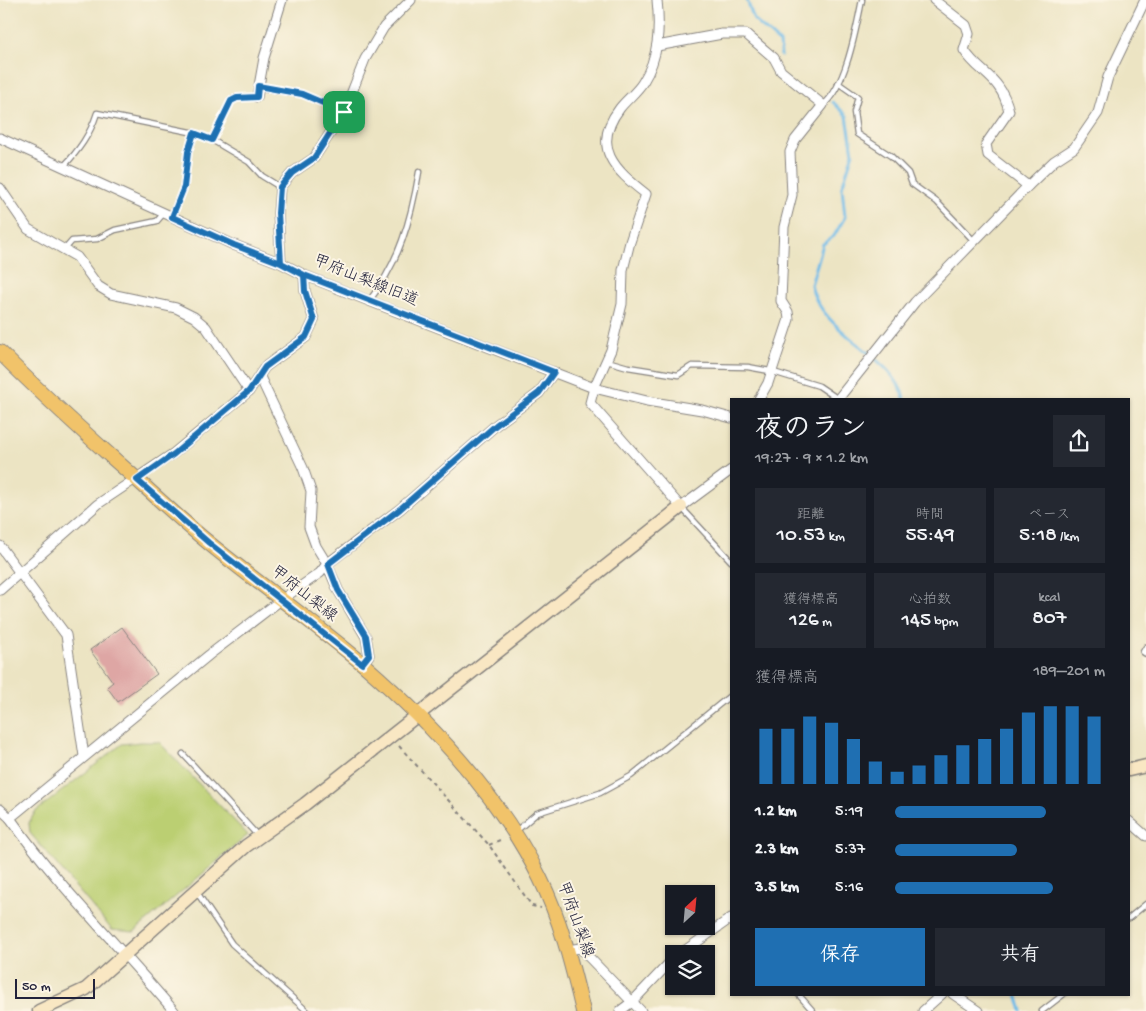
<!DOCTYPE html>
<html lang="ja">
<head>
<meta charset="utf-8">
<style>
  :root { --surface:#171b24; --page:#242831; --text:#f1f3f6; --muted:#9ea1a6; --accent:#1f6fb2 }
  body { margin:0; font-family:"Gochi Hand","Klee One",sans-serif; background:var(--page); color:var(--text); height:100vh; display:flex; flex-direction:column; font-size:19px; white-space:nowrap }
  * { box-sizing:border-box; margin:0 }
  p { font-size:16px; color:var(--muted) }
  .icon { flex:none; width:28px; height:28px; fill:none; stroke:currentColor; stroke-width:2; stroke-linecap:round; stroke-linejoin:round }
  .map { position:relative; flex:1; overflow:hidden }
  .details { position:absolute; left:730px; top:398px; width:400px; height:598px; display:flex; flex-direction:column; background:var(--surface); border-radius:0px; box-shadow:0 1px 4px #0004 }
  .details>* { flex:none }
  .needle { width:32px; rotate:26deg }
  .controls { position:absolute; left:665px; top:885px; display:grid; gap:10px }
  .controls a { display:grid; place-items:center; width:50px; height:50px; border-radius:0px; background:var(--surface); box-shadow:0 1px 4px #0004; font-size:25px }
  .scale { position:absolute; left:15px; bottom:12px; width:80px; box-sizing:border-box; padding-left:5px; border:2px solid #22223b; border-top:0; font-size:14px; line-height:18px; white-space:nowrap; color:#22223b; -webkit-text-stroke:4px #fcf5e5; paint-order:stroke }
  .pin { position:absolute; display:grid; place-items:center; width:42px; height:42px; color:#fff; margin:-21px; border-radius:10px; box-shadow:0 2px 8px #0006 }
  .round { display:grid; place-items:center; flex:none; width:52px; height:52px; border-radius:0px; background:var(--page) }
  .summary { display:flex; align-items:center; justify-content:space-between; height:85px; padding:0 25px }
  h1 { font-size:28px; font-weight:600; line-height:38px }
  .stats { display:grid; grid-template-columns:repeat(3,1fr); gap:8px; height:85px; padding:5px 25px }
  .stats div { display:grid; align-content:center; border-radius:0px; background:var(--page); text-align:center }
  .stats b { font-size:21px; font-weight:600 }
  .stats small { font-size:14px; font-weight:400 }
  .stats p { font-size:14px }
  .chart { height:140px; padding:10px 25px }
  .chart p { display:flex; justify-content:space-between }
  .chart svg { width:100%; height:90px; margin-top:5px; stroke:var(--accent); stroke-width:6 }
  .action { display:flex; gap:10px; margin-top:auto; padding:10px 25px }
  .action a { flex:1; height:58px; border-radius:0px; background:var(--accent); color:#fff; font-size:20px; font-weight:600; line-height:58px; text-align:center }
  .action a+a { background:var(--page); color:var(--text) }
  ul { padding:0 25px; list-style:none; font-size:16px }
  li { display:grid; grid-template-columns:80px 60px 1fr; align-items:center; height:38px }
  li i { height:12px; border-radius:6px; background:var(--accent) }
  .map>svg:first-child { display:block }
  .green { fill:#bbcf72; stroke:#6e7856 }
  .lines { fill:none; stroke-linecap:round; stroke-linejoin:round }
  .stream { stroke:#6fbbe8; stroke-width:3 }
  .building { fill:#dea6a4 }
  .lane-casing { stroke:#87837f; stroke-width:7 }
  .street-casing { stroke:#87837f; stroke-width:11 }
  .secondary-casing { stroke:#87837f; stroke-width:15 }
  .primary-casing { stroke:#87837f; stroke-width:16 }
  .path { stroke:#87837f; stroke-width:2; stroke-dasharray:4 4; stroke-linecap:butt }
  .lane { stroke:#fff; stroke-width:4.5 }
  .street { stroke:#fff; stroke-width:9 }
  .secondary { stroke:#f9e7c3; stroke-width:12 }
  .primary { stroke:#f1c36a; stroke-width:14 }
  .route-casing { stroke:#fff; stroke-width:10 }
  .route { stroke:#1f6fb2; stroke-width:6 }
  .labels { text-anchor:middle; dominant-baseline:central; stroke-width:4; stroke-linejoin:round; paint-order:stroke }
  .street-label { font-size:16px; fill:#22223b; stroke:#fcf5e5 }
</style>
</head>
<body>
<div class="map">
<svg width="1146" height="1011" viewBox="0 0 1146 1011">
  <rect width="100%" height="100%" fill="#fcf5e5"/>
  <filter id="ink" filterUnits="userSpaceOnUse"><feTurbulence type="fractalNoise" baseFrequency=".02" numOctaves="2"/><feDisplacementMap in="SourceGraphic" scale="10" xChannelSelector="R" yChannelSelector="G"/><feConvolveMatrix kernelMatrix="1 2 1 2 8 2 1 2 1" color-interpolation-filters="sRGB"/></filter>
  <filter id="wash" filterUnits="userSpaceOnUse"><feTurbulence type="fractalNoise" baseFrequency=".0096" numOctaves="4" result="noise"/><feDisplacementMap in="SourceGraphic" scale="20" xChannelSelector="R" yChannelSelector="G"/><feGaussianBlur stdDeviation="1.12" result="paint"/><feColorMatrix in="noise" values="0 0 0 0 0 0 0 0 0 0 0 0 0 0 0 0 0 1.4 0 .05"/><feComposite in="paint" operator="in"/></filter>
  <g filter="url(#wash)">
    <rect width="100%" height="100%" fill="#ece4c3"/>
    <path class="green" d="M140,742h19l89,93 -114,97 -22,-2 -82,-97 -1,-10 6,-11 87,-68z"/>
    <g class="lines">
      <g class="stream">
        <path d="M747,0l7,20 26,23 1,13"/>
        <path d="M833,102l14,14 6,37 -11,34 3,30 -11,19 -11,8 -12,41c9,48 85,72 93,114"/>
        <path d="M1017,994l5,17"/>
      </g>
    </g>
    <g id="blocks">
      <path class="building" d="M122,627l35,47 -39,28 -11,-15 6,-5 -23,-32z"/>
    </g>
  </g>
  <g filter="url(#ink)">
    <use href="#blocks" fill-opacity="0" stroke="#87837f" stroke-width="1"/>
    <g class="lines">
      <g class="lane-casing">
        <g id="lane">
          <path d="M838,83l20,14 -4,15 3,22 34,22 17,17 4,11 25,18 37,39"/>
          <path d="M259,87l43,7 42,18"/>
          <path d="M823,105c23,-18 33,-76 39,-105"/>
          <path d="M212,140l19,-39 6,-3 20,-1"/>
          <path d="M63,167c16,-17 27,-32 34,-54l98,20 17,7 37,22 13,14 18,11"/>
          <path d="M171,217l13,-30 4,-35 7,-19"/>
          <path d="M65,249l7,-8 25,-2 18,-9 42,-9 7,-8"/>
          <path d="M369,301c30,-38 42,-81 50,-129"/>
          <path d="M607,361l21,6 50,8 14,-9 56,1 22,4 49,15 19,13"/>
          <path d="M682,508l49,53"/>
          <path d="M1146,647l-3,5 3,2"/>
          <path d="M183,754l75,82"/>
          <path d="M515,832l22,-19 63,-20 31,-17 100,-81"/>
          <path d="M196,891l36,53 75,67"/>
          <path d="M1129,918l17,-14"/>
          <path d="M798,994l15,17"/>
          <path d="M1042,1011l22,-17"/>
        </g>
      </g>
      <g class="street-casing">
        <g id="street">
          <path d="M657,0c3,28 2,57 -14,82 -6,10 -16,17 -23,26 -30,39 -5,62 26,86l-16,48 -7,28 -1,34 -11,46 -17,38 -4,15 91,104 50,-37"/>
          <path d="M934,0l32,25 3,9 -5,16c15,24 37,26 45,61l-23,33 2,11 40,31"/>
          <path d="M657,46l65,-12h24l28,24 7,13 42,34 -28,35 -5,12 2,43 -8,32 -3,74 7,11 1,7 -21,64 -9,16"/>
          <path d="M257,97l7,-39 18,-58"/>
          <path d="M0,138l234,107 47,18 23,12 65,26 225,87 53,13 55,9 29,8"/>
          <path d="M0,188l28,41 49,28 21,29 13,8 65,14 18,9 12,10 43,64"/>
          <path d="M281,263l-3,-50 2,-26 12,-14 22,-15 30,-46 21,-53 19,-32 27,-27"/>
          <path d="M260,377l43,91 8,23 -2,36 7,19 11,18 11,26 28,47 3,18 -7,9"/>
          <path d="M838,399l77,-97 113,-116 26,-25 20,-13 24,-35 10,-36 37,-77"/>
          <path d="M0,546l66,89 18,121"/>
          <path d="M0,590l98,-86 76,-51 75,-62 16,-24 41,-30 8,-17 -9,-29 -1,-16"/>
          <path d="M0,809l10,9"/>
          <path d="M1129,821l17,15"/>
          <path d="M568,950l12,-2 61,63"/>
          <path d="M680,954l51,-36"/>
          <path d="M953,994l25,17"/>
          <path d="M174,1011c-55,-65 -115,-124 -164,-193l199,-163 72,-55 39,-27 7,-9 73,-55 96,-84 43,-32 15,-21"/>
          <path d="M620,1011l12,-9 42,-44"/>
          <path d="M923,1011l19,-17"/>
        </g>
      </g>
      <g class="secondary-casing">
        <g id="secondary">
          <path d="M1129,770l17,-4"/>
          <path d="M39,1011l47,-22 160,-143 59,-42 376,-297"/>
        </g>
      </g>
      <g class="primary-casing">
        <path id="primary" d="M0,352c37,38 76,73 115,108 32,28 62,57 95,84 50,41 104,78 153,120 69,60 136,131 177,214 21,42 32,88 43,133"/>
      </g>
      <g class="path">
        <path d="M399,746l90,99 43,61 9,2"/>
        <path d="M489,845l13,-6"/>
      </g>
      <use href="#lane" class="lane"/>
      <use href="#street" class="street"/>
      <use href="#secondary" class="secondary"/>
      <use href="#primary" class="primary"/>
    </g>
  </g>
  <g class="lines" filter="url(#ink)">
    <g class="route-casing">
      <path id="route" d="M344,112l-30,46 -22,15 -12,14 -2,26 3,50 23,12 1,16 9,29 -8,17 -41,30 -16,24 -75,63 -37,26 72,63 153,121 7,-9 -3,-19 -28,-46 -10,-26 72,-55 96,-84 43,-32 15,-21 -250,-97 -23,-12 -47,-18 -62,-28 12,-30 4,-35 6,-19 18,7 19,-39 6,-3 20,-1 1,-11 44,8 42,18"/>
    </g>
    <use href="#route" class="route"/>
  </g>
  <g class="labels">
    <g class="street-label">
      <text transform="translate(365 282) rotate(22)">甲府山梨線旧道</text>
      <text transform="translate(303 595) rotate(38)">甲府山梨線</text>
      <text transform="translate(574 920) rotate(70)">甲府山梨線</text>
    </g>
  </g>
</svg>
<div class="controls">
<a><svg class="needle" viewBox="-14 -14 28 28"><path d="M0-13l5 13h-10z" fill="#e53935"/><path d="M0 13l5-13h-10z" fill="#9ea1a6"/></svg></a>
<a><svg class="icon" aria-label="layers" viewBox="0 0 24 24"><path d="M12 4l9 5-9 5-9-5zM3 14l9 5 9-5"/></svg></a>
</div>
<div class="scale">50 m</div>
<div class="pin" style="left:344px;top:112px;background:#1e9e55"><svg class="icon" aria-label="arrive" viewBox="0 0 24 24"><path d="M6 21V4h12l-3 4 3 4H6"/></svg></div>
<section class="details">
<div class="summary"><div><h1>夜のラン</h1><p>19:27 · 9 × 1.2 km</p></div><a class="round"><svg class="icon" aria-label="share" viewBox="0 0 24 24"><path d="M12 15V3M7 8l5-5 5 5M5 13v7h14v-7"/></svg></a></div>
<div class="stats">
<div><p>距離</p><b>10.53<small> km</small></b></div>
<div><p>時間</p><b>55:49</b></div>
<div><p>ペース</p><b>5:18<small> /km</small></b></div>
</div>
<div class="stats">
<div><p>獲得標高</p><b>126<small> m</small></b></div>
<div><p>心拍数</p><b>145<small> bpm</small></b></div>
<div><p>kcal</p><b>807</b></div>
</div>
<div class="chart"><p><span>獲得標高</span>189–201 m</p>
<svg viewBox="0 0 160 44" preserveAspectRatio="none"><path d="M5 44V17M15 44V17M25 44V11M35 44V14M45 44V22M55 44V33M65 44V38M75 44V35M85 44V30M95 44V25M105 44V22M115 44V17M125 44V9M135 44V6M145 44V6M155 44V11"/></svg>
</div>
<ul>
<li><b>1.2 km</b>5:19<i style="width:72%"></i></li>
<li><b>2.3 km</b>5:37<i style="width:58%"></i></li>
<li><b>3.5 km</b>5:16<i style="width:75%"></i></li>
</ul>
<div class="action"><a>保存</a><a>共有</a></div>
</section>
</div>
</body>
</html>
